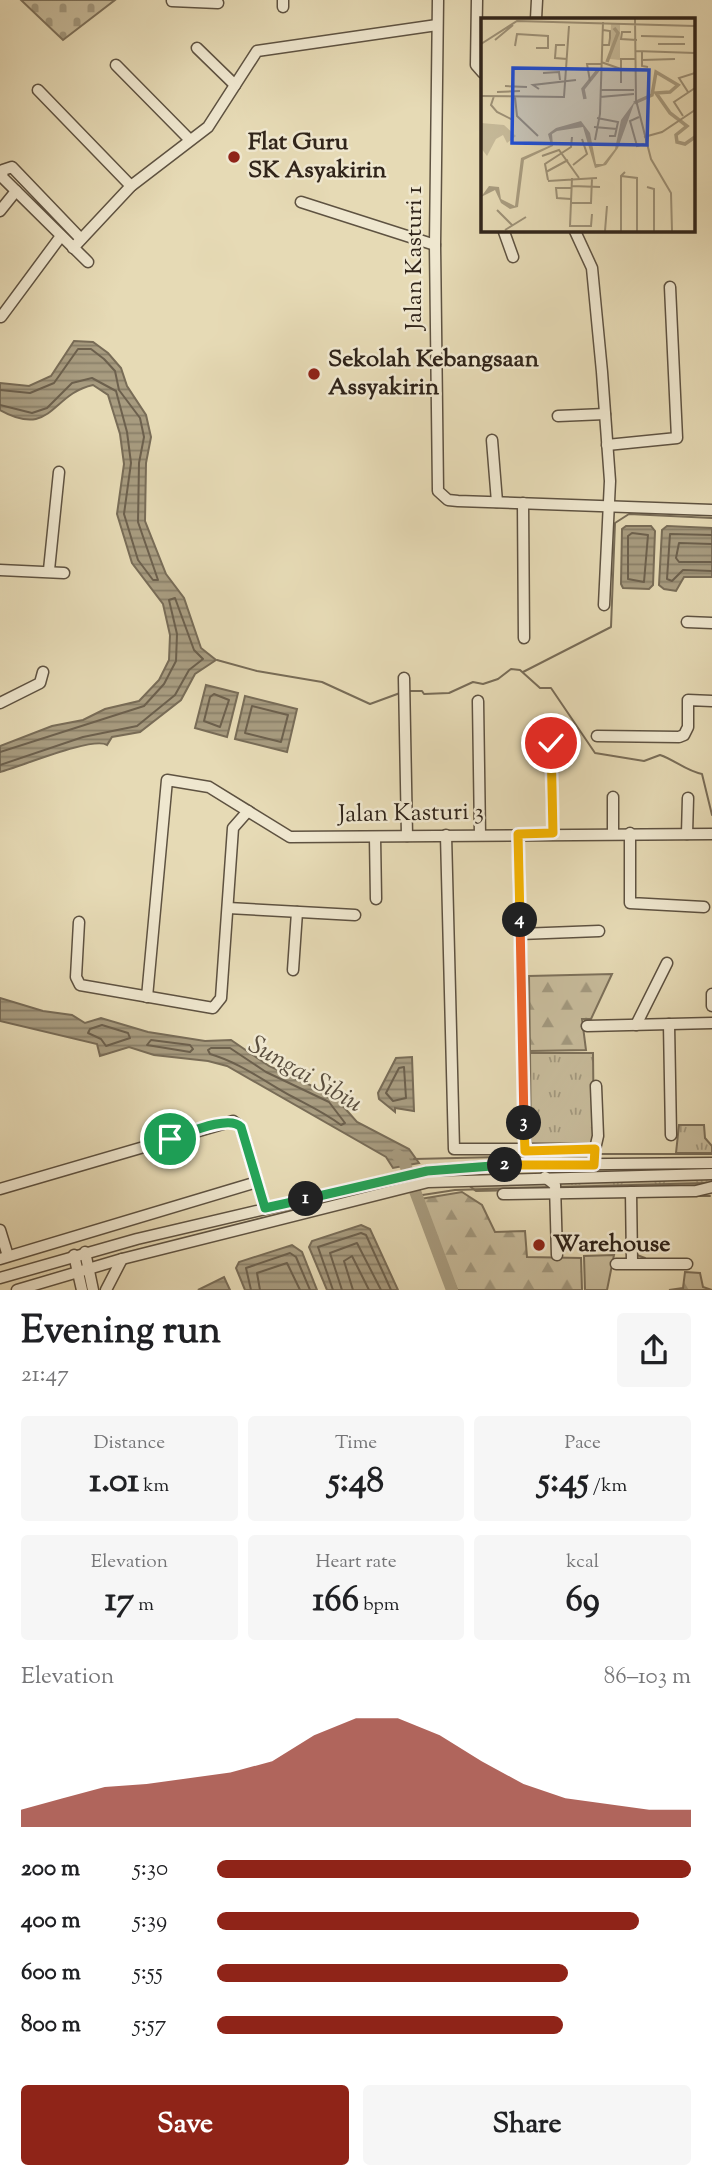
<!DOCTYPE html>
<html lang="en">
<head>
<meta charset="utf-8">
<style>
  :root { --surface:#fff; --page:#f6f6f6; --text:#202124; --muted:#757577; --accent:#8f2418 }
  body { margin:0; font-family:"Sorts Mill Goudy",serif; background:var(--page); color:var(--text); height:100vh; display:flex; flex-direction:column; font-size:26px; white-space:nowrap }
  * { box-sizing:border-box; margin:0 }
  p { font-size:23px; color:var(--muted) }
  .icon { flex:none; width:38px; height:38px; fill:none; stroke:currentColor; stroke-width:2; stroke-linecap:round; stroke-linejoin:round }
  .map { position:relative; height:1290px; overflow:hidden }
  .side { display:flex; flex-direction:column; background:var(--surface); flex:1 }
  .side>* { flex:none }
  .pin { position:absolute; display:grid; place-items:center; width:60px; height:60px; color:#fff; margin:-30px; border:4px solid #fff; border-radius:50%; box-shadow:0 2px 7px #0007 }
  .km { position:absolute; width:35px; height:35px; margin:-18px; border-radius:50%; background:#222; color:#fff; font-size:19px; line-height:35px; text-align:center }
  .round { display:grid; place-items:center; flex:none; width:74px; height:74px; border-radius:7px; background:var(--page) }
  .overview { display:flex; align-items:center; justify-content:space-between; height:119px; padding:0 21px }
  h1 { font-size:38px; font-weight:700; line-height:52px }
  .metrics { display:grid; grid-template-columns:repeat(3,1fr); gap:10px; height:119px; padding:7px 21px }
  .metrics div { display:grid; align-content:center; border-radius:7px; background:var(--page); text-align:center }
  .metrics b { font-size:35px; font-weight:700 }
  .metrics small { font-size:19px; font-weight:400 }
  .metrics p { font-size:19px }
  .chart { height:196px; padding:14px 21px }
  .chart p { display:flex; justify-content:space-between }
  .chart svg { width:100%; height:126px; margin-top:7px; fill:var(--accent); opacity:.7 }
  .cta { display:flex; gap:14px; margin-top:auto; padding:14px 21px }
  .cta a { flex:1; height:80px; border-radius:7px; background:var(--accent); color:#fff; font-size:28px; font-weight:700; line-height:80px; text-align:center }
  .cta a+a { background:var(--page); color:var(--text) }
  ul { padding:0 21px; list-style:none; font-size:23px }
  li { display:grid; grid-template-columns:112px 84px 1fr; align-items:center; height:52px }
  li i { height:18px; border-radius:9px; background:var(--accent) }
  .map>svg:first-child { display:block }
  .grass { fill:#c7bb9b; stroke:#7c705a; stroke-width:2 }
  .forest { fill:url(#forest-firs); stroke:#7c705a; stroke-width:2 }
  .cemetery { fill:url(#cemetery-stones); stroke:#7c705a; stroke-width:2 }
  .park { fill:url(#park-tufts); stroke:#7c705a; stroke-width:2 }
  .water { fill:url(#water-rules); stroke:#786c57; stroke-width:2 }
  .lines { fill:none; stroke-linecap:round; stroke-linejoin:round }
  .shore { stroke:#6c604d; stroke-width:2 }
  .stream { stroke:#786c57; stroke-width:2 }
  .river { stroke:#a89c80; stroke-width:12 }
  .minor-casing { stroke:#5e5241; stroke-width:13 }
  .minor { stroke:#efe7cf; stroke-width:10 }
  .split-1-casing { stroke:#fff; stroke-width:14 }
  .split-2-casing { stroke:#fff; stroke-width:14 }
  .split-3-casing { stroke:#fff; stroke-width:14 }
  .split-4-casing { stroke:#fff; stroke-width:14 }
  .split-5-casing { stroke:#fff; stroke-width:14 }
  .split-1 { stroke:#22a559; stroke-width:9 }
  .split-2 { stroke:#22a559; stroke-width:9 }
  .split-3 { stroke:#f5b400; stroke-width:9 }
  .split-4 { stroke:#f0652b; stroke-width:9 }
  .split-5 { stroke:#f5b400; stroke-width:9 }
  .poi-dot { fill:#8f2418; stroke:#efe7cf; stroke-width:2.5 }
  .labels { text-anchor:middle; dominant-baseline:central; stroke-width:5; stroke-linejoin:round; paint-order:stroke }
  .poi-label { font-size:24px; font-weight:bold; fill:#30241a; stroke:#efe7cf; text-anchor:start }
  .street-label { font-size:24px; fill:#30241a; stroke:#efe7cf }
  .water-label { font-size:26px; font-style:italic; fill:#5a4e3e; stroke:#efe7cf }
  .inset-river { fill:none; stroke:#a89c80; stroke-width:3.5 }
  .inset-road { fill:none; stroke:#9d9177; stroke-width:2 }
  .view { fill:#1d4ed8; fill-opacity:0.15; stroke:#1d4ed8; stroke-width:3.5 }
  .inset-edge { fill:none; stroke:#30241a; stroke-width:3.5 }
</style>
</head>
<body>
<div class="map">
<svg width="712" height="1290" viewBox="0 0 712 1290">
  <defs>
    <pattern id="forest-firs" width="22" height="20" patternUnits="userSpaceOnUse" patternTransform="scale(1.75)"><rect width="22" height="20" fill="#c7bb9b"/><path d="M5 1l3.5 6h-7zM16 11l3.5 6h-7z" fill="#a2987e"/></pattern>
    <pattern id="cemetery-stones" width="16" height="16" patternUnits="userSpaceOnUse" patternTransform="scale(1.75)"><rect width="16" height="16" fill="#c7bb9b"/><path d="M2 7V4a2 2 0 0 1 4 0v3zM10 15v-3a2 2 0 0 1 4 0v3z" fill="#a2987e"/></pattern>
    <pattern id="park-tufts" width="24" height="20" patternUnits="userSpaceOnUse" patternTransform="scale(1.75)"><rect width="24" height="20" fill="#c7bb9b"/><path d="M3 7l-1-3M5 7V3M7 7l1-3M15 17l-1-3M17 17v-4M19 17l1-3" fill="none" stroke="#a2987e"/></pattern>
    <pattern id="water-rules" width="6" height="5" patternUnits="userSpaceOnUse" patternTransform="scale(1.75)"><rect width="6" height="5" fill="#a89c80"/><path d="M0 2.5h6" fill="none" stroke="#897f68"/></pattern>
  </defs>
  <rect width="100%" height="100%" fill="#e6dab5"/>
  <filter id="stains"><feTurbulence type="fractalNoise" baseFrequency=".00286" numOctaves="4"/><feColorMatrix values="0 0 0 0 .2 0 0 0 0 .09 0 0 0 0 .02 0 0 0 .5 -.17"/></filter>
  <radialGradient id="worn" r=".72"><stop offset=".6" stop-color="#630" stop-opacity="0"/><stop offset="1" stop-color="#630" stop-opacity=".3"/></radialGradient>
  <path class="grass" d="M614,1255l-7,35h-22l-1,-34z"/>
  <g class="forest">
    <path d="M612,974l-21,45h-9l4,31 -56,1 -1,-75z"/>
    <path d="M462,1192l20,13 13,27 30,-1 2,26 54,1 1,32h-125l-37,-91z"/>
    <path d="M685,1272l15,1 3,14 9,3h-43l14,-2z"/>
  </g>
  <path class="cemetery" d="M21,0h94l-52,40z"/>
  <g class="park">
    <path d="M530,1053h63l1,94 -63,1z"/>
    <path d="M679,1125h25l1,13 7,8v7h-36z"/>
    <path d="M712,1178v7l-236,6 -9,-7z"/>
  </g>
  <g class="water">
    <path d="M74,341l19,1 15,11 13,15 6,18 19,29 5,22 -5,26 -1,58 21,53 18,24 17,50 15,12 -21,14 -14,26 -41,32 -28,5 -5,8c-14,-9 -87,22 -107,27v-26l52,-20 31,-6 22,-11 34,-8 20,-21 10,-20 1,-25 -7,-31 -31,-41 -15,-49 7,-50 -4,-30 -12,-39 -15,-10c-42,9 -41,54 -93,25v-27l29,3 22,-10z"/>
    <path d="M626,526h25l4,5 -2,54 -4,4 -26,-1 -2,-4 1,-55z"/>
    <path d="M667,526l45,2v49h-28l-8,14 -12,-2 -5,-4 3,-55z"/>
    <path d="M206,685l32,8 -11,44 -32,-9z"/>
    <path d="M245,696l52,13 -10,43 -52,-13z"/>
    <path d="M0,998l43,13 29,4 13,8 16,-5 47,14 57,9 26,-1 38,26 65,30 23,26 52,27 10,14 -26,5 -7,-11 -159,-91 -19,-5 -54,-6 -25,-8 -29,9 -3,-12 -97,-23z"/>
    <path d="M412,1057l2,54 -19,-3v4l-16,-13 -1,-6 18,-35z"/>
    <path d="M361,1225l9,4 28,61h-71l-18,-43 3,-6z"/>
    <path d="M292,1245l10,7 15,38h-72l-9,-22 3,-6z"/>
    <path d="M224,1277l6,13h-32z"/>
  </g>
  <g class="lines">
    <g class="shore">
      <path d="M0,390l30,3 24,-10 24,-34h13l13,10 11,12 4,19 21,28 4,19 -5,26 -1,59 20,58h-5l-15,-20 -14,-46 7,-51 -4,-31 -11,-41 -24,-13 -20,5 -25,25 -15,5 -32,-8"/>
      <path d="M632,533l16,2 -4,47 -16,-3v-43z"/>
      <path d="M712,535l-42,-1 -3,45 5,2 11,-11 29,1"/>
      <path d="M712,544l-33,-1 -3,15 3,4h33"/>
      <path d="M214,694l15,6 -9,27 -16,-6 6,-24z"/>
      <path d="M252,706l36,9 -7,27 -36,-9z"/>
      <path d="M0,752l144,-46 20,-22 12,-23 1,-27 -8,-34 6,-2 19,52 9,9 -14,11 -14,25 -38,31 -54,11 -83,28"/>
      <path d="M102,1025l26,8 2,5 -24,8 -5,-7 -13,-6 2,-4z"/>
      <path d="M151,1040l39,5 3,4 -3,3 -43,-7z"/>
      <path d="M211,1048h19l36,24 63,30 16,21 -4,2c-16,-12 -31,-19 -48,-28 -28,-15 -52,-34 -83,-43l-2,-4z"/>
      <path d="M404,1067l2,31 -13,3 -7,-8 13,-25z"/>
      <path d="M251,1290l-5,-22 44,-15 6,4 14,33"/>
      <path d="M260,1290l-3,-17 30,-10 13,27"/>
      <path d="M333,1290l-15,-43 43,-14 5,2 25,55"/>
      <path d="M342,1290l-12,-37 27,-10 24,47"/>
      <path d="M353,1290l-9,-29 8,-5 17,34"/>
    </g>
    <g class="stream">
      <path d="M217,660l40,11 65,11 48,22 30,-11"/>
      <path d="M523,672l88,-45 4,-104 14,-9 83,4"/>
      <path d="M409,691h13l2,3 25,-1 24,-11 10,2 15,-5 13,-10 9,1 20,18h11l44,65 49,8 16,-6c15,5 26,16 42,19l10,41"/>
      <path d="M602,1154h110"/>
      <path d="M414,1159l170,-4"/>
      <path d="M560,1187l147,-4"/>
      <path d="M416,1196l39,-6 95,-3"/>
      <path d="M697,1196h13"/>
      <path d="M637,1255l8,3"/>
    </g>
    <path class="river" d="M397,1155l6,4 49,131"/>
    <g class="minor-casing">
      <g id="minor">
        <path d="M438,0l-3,245 3,246 10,9 10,1 254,9"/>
        <path d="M477,0l-1,65 7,8"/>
        <path d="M172,1l46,2"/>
        <path d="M283,7v-7"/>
        <path d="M536,19l1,-19"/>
        <path d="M197,48l38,37"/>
        <path d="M116,65l73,74"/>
        <path d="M38,90l93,96"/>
        <path d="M301,202l134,43"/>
        <path d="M0,211l16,-20"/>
        <path d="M503,229l10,28"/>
        <path d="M574,229l18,39 10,104 8,109 -6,124"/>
        <path d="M81,239l-69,-72 -9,3 -1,7 86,85"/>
        <path d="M73,248l58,-62 77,-59 49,-76 180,-26"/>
        <path d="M1,317l60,-81"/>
        <path d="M558,416l47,-2"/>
        <path d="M492,440l5,62"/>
        <path d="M607,445l70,-7 -7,-151"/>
        <path d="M523,503l1,135"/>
        <path d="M0,570l64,3"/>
        <path d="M49,570l10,-98"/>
        <path d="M687,622l25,1"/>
        <path d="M404,678l3,158"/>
        <path d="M478,701l2,134"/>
        <path d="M0,703l40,-20 3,-11"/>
        <path d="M597,736l82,1 5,-2 4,-8v-27l24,1"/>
        <path d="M551,743l2,90"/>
        <path d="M613,797v36"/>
        <path d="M630,833v70l74,4"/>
        <path d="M518,834l7,317"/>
        <path d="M687,834l1,-36"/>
        <path d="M446,835l8,314h141l3,-13 -2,-50"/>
        <path d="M375,837l1,62"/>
        <path d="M228,908l127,7"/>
        <path d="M79,922l-3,55 4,8 133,23 8,-10 12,-170 15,-17"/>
        <path d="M520,934l79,-3"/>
        <path d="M293,970l4,-58"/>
        <path d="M712,994v12"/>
        <path d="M147,997l20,-217 42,7 81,50 422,-3"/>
        <path d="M669,1024l2,111"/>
        <path d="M636,1025l31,-62"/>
        <path d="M587,1026l125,-3"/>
        <path d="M545,1177l10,8 2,70"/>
        <path d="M0,1189l233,-68 8,6 24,81"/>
        <path d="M631,1192l1,70"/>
        <path d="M503,1194l193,-3 16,-4"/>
        <path d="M0,1230l8,26"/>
        <path d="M85,1252l8,38"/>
        <path d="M74,1255l8,35"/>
        <path d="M0,1259l257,-77"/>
        <path d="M616,1264h71"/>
        <path d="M0,1278l137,-39 290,-68 77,-6 208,-2"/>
        <path d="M17,1290l105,-31 306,-77 284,-8"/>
        <path d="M106,1290l16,-31"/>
      </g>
    </g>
    <use href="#minor" class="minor"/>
  </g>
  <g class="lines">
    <g class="split-1-casing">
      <path id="split-1" d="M170,1139c16,-5 59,-25 71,-12l24,81 41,-9"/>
    </g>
    <g class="split-2-casing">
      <path id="split-2" d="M306,1199l121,-28 78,-6"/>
    </g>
    <g class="split-3-casing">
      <path id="split-3" d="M505,1165h89l1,-16 -70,2 -1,-28"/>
    </g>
    <g class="split-4-casing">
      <path id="split-4" d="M520,920l4,203"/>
    </g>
    <g class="split-5-casing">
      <path id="split-5" d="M520,920l-2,-86 35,-1 -2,-90"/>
    </g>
    <use href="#split-1" class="split-1"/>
    <use href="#split-2" class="split-2"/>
    <use href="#split-3" class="split-3"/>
    <use href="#split-4" class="split-4"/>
    <use href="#split-5" class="split-5"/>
  </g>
  <g class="poi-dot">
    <circle cx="234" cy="157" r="7"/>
    <circle cx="314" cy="374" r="7"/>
    <circle cx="539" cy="1245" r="7"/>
  </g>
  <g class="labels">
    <g class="poi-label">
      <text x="248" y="143">Flat Guru<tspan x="248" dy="28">SK Asyakirin</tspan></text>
      <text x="328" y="360">Sekolah Kebangsaan<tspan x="328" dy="28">Assyakirin</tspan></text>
      <text x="553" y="1245">Warehouse</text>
    </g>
    <g class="street-label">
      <text transform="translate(415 258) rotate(-90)">Jalan Kasturi 1</text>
      <text transform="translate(411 814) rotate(-1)">Jalan Kasturi 3</text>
    </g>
    <g class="water-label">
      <text transform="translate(305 1075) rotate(30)">Sungai Sibiu</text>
    </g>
  </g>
  <g transform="translate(481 18)">
    <rect width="214" height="214" fill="#e6dab5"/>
    <path d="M130,5h9v37l-10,-1z" fill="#c7bb9b"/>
    <path d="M0,105l23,2 12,11 -9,7 -4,-8 -7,4 -9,17 -6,-8z" fill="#c7bb9b"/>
    <path d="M154,83l-17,47 -12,17 -11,3 -12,-41 -26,4 -5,3 1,12 -29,14 -6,47 -8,2 -9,-6 -6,-13 -14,7 8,-11 10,1 2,12 14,7 6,-48 30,-13 -3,-11 8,-6 25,-7 9,12 6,31h7l12,-15 6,-29z" fill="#a89c80"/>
    <path class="inset-river" d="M126,44l11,-29 -4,-5M104,81l-2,-10 16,-20M153,85l18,-8 4,-23 22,13 -8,7 -14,1 14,20 17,13 -11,9 1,7 8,2 10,-7"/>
    <path class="inset-road" d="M154,1l1,81 15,59 20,34 1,38M150,14h-9l-1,7 16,1M160,18l43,1M14,22l18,-15M0,26l36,-23 178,5M177,26h27M84,27h-9l-1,13 12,1M121,27h7l1,-7v-7l-7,-1M34,28l2,-12 31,2v12h-12M155,33l59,2M161,33v15l6,1M161,42l33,-1M120,44l20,7M62,55l16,-1 1,8M109,63l-3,-17h14M140,65v-24h14M24,68l22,1M58,71l-6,-4 43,-5M119,72h34M16,74l23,-1M207,74l-9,-14 16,-5M0,78l83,1 5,-71M13,78l-3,9 6,7 16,8M34,79l2,19 21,20M119,79l34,-3M202,98l-9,-14 21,-14M158,99l-9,4 7,25 7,-2M116,100l21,4 -3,14h-6M113,109l23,2M163,119l18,-5 33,-22M114,122l5,-26 3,-92M61,138l17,-6 20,28M92,147l14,-11 -5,-15M65,154l22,-12M140,158l16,2v53M91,160l-2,48h21l1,-12M67,162l-3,-16 26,-17 1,-10M67,163l49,-3M91,168l28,1M166,169l7,2v42M90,181l-14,-1 -1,-10h16M90,185h20l1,-25M16,192l15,15M24,212l21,-13M124,213l2,-25M140,213v-55l4,-4"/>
    <path class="view" d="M32,50l136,2 -2,75 -135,-2z"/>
    <rect width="214" height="214" class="inset-edge"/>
  </g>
  <rect width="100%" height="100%" filter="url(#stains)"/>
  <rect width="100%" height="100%" fill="url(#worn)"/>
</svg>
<div class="pin" style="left:170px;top:1139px;background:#1e9e55"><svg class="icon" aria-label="arrive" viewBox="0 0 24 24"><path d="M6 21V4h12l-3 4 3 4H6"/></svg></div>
<div class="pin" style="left:551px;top:743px;background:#d93025"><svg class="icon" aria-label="check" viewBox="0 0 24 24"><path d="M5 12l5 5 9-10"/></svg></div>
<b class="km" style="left:306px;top:1199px">1</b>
<b class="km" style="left:505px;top:1165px">2</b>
<b class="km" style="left:524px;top:1123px">3</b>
<b class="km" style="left:520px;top:920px">4</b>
</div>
<section class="side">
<div class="overview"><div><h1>Evening run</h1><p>21:47</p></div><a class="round"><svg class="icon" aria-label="share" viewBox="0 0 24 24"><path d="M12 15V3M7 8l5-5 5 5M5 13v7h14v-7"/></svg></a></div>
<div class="metrics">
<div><p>Distance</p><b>1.01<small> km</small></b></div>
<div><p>Time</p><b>5:48</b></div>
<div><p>Pace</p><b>5:45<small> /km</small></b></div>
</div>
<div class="metrics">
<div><p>Elevation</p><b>17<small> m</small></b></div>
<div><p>Heart rate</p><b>166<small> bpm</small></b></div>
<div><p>kcal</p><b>69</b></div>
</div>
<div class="chart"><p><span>Elevation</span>86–103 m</p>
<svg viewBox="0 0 160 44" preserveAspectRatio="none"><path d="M0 44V38L10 34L20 30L30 29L40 27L50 25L60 21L70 12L80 6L90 6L100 12L110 21L120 29L130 34L140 36L150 38L160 38V44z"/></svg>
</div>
<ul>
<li><b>200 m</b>5:30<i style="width:100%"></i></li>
<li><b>400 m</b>5:39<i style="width:89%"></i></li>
<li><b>600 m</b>5:55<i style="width:74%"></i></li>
<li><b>800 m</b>5:57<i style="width:73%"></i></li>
</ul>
<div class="cta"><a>Save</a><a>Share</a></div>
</section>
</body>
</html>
